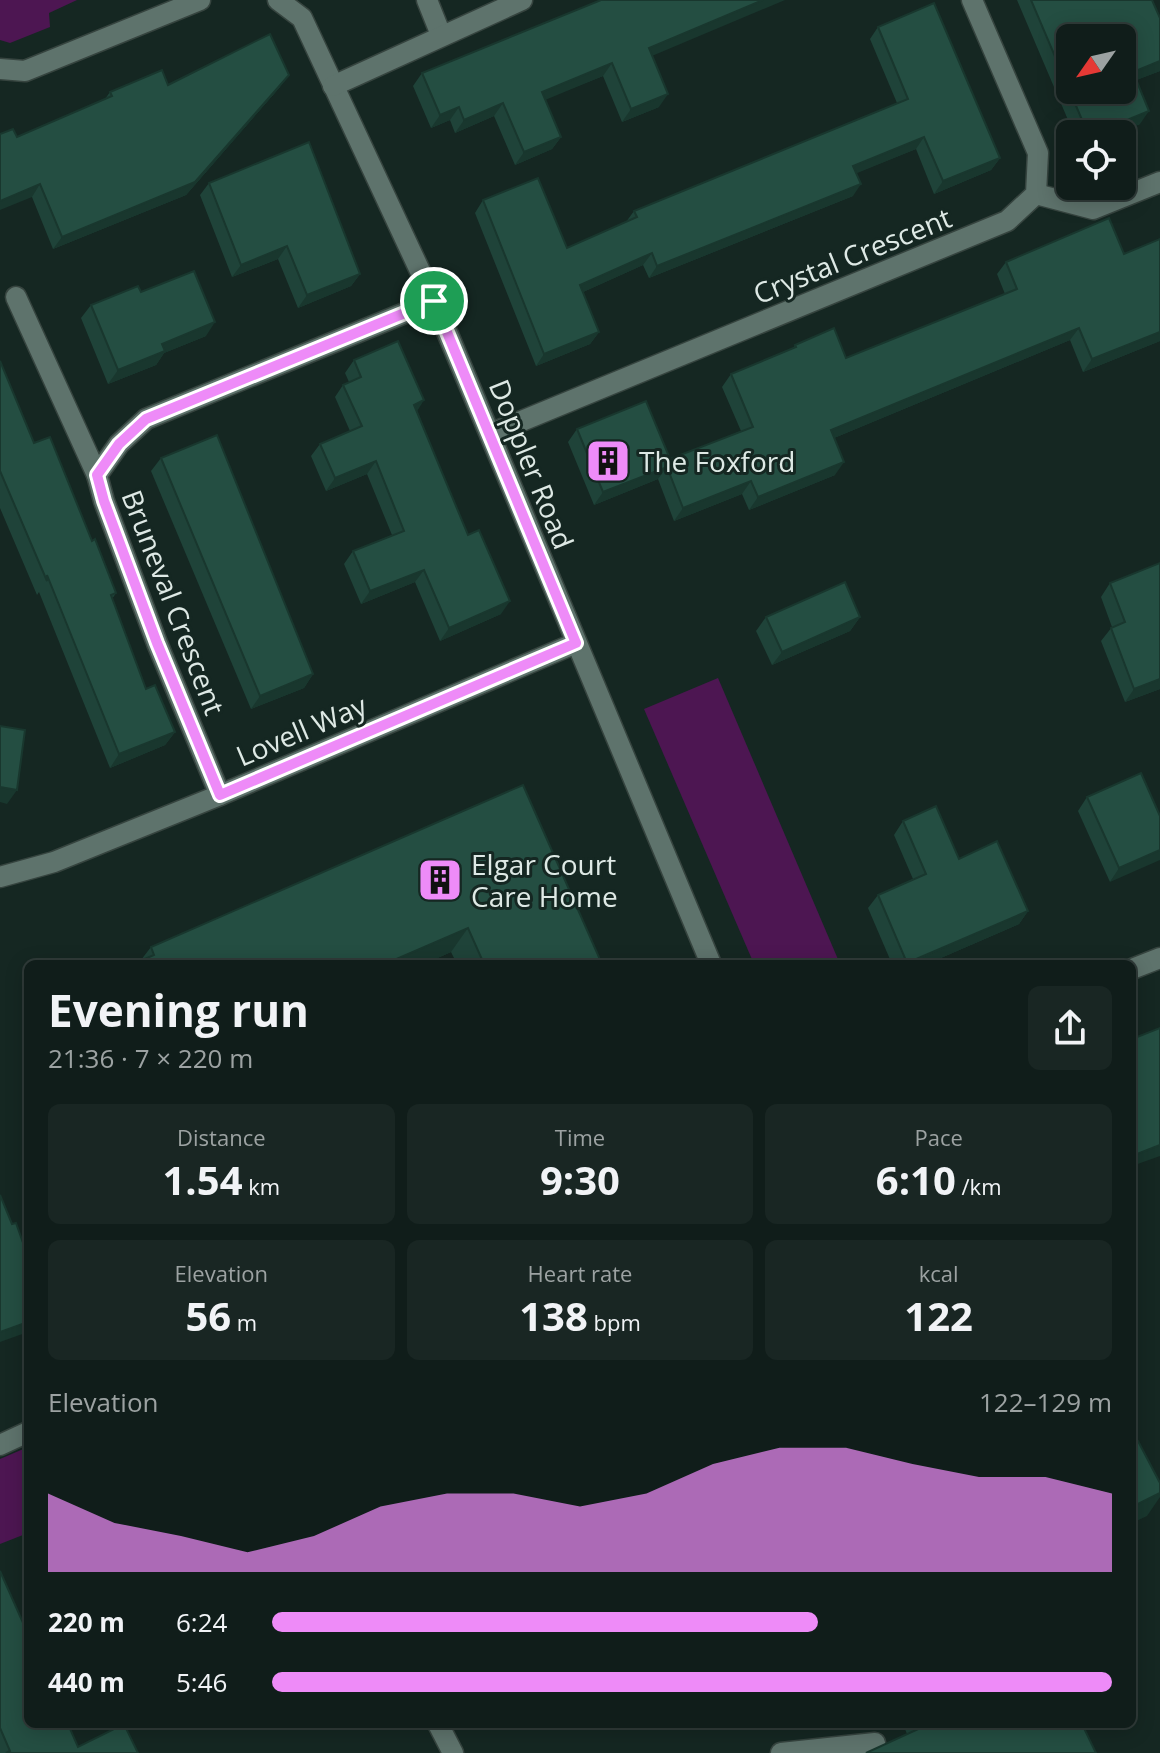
<!DOCTYPE html>
<html lang="en">
<head>
<meta charset="utf-8">
<style>
  :root { --surface:#101d1a; --page:#192623; --text:#f1f3f6; --muted:#9ca2a2; --line:#303b39; --accent:#ee8bf8 }
  body { margin:0; font-family:"Open Sans",sans-serif; background:var(--page); color:var(--text); height:100vh; display:flex; flex-direction:column; font-size:30px; white-space:nowrap }
  * { box-sizing:border-box; margin:0 }
  p { font-size:26px; color:var(--muted) }
  .icon { flex:none; width:44px; height:44px; fill:none; stroke:currentColor; stroke-width:2; stroke-linecap:round; stroke-linejoin:round }
  .map { position:relative; flex:1; overflow:hidden }
  .side { position:absolute; left:24px; top:960px; width:1112px; height:768px; display:flex; flex-direction:column; background:var(--surface); border-radius:12px; box-shadow:0 4px 20px #0003,0 0 0 2px var(--line) }
  .side>* { flex:none }
  .needle { width:52px; rotate:236deg }
  .fabs { position:absolute; left:1056px; top:24px; display:grid; gap:16px }
  .fabs a { display:grid; place-items:center; width:80px; height:80px; border-radius:12px; background:var(--surface); box-shadow:0 4px 20px #0003,0 0 0 2px var(--line); font-size:40px }
  .pin { position:absolute; display:grid; place-items:center; width:68px; height:68px; color:#fff; margin:-34px; border:4px solid #fff; border-radius:50%; box-shadow:0 2px 8px #0007 }
  .round { display:grid; place-items:center; flex:none; width:84px; height:84px; border-radius:12px; background:var(--page) }
  .head { display:flex; align-items:center; justify-content:space-between; height:136px; padding:0 24px }
  h1 { font-size:44px; font-weight:700; line-height:60px }
  .stats { display:grid; grid-template-columns:repeat(3,1fr); gap:12px; height:136px; padding:8px 24px }
  .stats div { display:grid; align-content:center; border-radius:12px; background:var(--page); text-align:center }
  .stats b { font-size:40px; font-weight:700 }
  .stats small { font-size:22px; font-weight:400 }
  .stats p { font-size:22px }
  .chart { height:224px; padding:16px 24px }
  .chart p { display:flex; justify-content:space-between }
  .chart svg { width:100%; height:144px; margin-top:8px; fill:var(--accent); opacity:.7 }
  ul { padding:0 24px; list-style:none; font-size:26px }
  li { display:grid; grid-template-columns:128px 96px 1fr; align-items:center; height:60px }
  li i { height:20px; border-radius:10px; background:var(--accent) }
  .map>svg:first-child { display:block }
  .green { fill:#4d1652 }
  .lines { fill:none; stroke-linecap:round; stroke-linejoin:round }
  .minor-casing { stroke:#36443f; stroke-width:23 }
  .minor { stroke:#5e736c; stroke-width:20 }
  .wall { fill:#1f4339 }
  .shaded-wall { fill:#19372e }
  .building { fill:#244e42; stroke:#19372e; stroke-width:2; fill-rule:evenodd }
  .route-casing { stroke:#fff; stroke-width:16 }
  .route { stroke:#ee8bf8; stroke-width:10 }
  .labels { text-anchor:middle; dominant-baseline:central; stroke-width:6; stroke-linejoin:round; paint-order:stroke }
  .street-label { font-size:28px; fill:#dee9e5; stroke:#152722 }
  .poi-label { font-size:28px; fill:#dee9e5; stroke:#152722; text-anchor:start }
</style>
</head>
<body>
<div class="map">
<svg width="1160" height="1753" viewBox="0 0 1160 1753">
  <rect width="100%" height="100%" fill="#152722"/>
  <g class="green">
    <path d="M0,0h77l-28,13 1,14 -40,16 -10,-3z"/>
    <path d="M718,678l122,286h-86l-110,-255z"/>
    <path d="M28,1447v86l-28,11v-85z"/>
  </g>
  <g class="lines">
    <g class="minor-casing">
      <g id="minor">
        <path d="M278,0l24,18 132,283 277,663"/>
        <path d="M427,0l14,35"/>
        <path d="M0,69l25,2 175,-71"/>
        <path d="M333,86l189,-86"/>
        <path d="M1036,194l57,15 67,-27"/>
        <path d="M16,297l81,178"/>
        <path d="M490,434l517,-213 29,-27 2,-41 -66,-153"/>
        <path d="M220,795l-63,-152 -53,-142 -7,-26 22,-31 27,-25 288,-118"/>
        <path d="M0,877l54,-15 166,-67 356,-152"/>
        <path d="M1132,969l28,-11"/>
        <path d="M0,1445l28,-13"/>
        <path d="M438,1724l15,29"/>
        <path d="M781,1753l94,-10"/>
      </g>
    </g>
    <use href="#minor" class="minor"/>
  </g>
  <g class="wall">
    <path d="M1017,0h135l8,18v53l-24,9 4,44 -24,10h-42z"/>
    <path d="M878,27l122,131 -9,12 -57,24 -18,-45 -60,24 -3,23 -204,82 -6,-13 -60,27 16,40 -9,12 -54,22 -61,-153 8,-13 84,48 59,-26 8,-11 263,-108 -27,-64z"/>
    <path d="M652,56l7,51 -37,15 -19,-46 -58,23 16,38 -9,12 -37,16 -21,-49 -39,17 -5,-13 -19,8 -18,-42 9,-13z"/>
    <path d="M168,85l112,2 -94,108 -133,54 -21,-52 -15,-60 88,-38 5,-7z"/>
    <path d="M209,183l151,91 -9,12 -53,22 -20,-49 -46,18 -32,-82z"/>
    <path d="M1006,262l154,79 -77,31 -13,-32 -236,98 1,37 -86,35 -7,-16 -68,27 -16,-42 -64,26 -26,-63 9,-13 93,30 71,-28 -19,-44 9,-13 62,-25 2,-4 51,13 159,-64 -8,-20z"/>
    <path d="M141,292l65,44 -42,17 -8,12 -48,19 -27,-66 10,-13z"/>
    <path d="M354,360l63,51 84,203 -61,27 -25,-59 -54,22 -17,-40 9,-13 39,-16 -25,-61 -41,17 -15,-35 9,-12 30,-13 -15,-34 8,-12 6,-3 -4,-9z"/>
    <path d="M0,361l34,82 58,98 24,52 -4,6 34,90 29,43 -10,13 -55,23 -71,-176 -2,3 -37,-87z"/>
    <path d="M161,458l152,216 -9,14 -53,21 -100,-238z"/>
    <path d="M1160,563v126l-35,13 -24,-61 11,-14 -11,-30 9,-14z"/>
    <path d="M766,617h94l-10,14 -78,34 -16,-34z"/>
    <path d="M523,785l79,179h-145l-6,-12 -27,12h-291l8,-4 10,-13z"/>
    <path d="M1087,797l73,19 -50,66 -32,-71z"/>
    <path d="M903,821l56,38 69,52 -9,13 -92,40h-35l-24,-56 10,-13 35,-16 -19,-44z"/>
    <path d="M0,1571l78,176 60,6h-138z"/>
    <path d="M903,1724h179l-175,10z"/>
  </g>
  <g class="shaded-wall">
    <path d="M763,0h22l-145,61 9,-13z"/>
    <path d="M1160,61v10l-36,14 9,-13z"/>
    <path d="M612,63l-9,13 -70,29 9,-13z"/>
    <path d="M289,75l-9,12 -94,108 -133,54 9,-12z"/>
    <path d="M668,94l-9,13 -37,15 9,-13z"/>
    <path d="M503,103l-9,13 -39,17 9,-13z"/>
    <path d="M459,107l-9,13 -19,8 9,-13z"/>
    <path d="M1149,111l-9,13 -24,10h-23z"/>
    <path d="M561,137l-9,12 -37,16 9,-13z"/>
    <path d="M924,137l-8,12 -71,29 8,-12z"/>
    <path d="M1000,158l-9,12 -57,24 9,-13z"/>
    <path d="M40,184l-8,13 -32,13v-9z"/>
    <path d="M861,184l-8,12 -204,82 8,-12z"/>
    <path d="M287,246l-9,13 -46,18 9,-12z"/>
    <path d="M652,253l-9,12 -71,32 8,-12z"/>
    <path d="M360,274l-9,12 -53,22 9,-13z"/>
    <path d="M215,322l-9,14 -42,17 -8,12 -48,19 10,-14 44,-26z"/>
    <path d="M1079,328l-9,12 -248,103 9,-13z"/>
    <path d="M599,332l-9,12 -54,22 8,-12z"/>
    <path d="M1160,332v9l-77,31 9,-13z"/>
    <path d="M424,400l-8,13 -2,-8z"/>
    <path d="M376,461l-9,13 -41,17 9,-13z"/>
    <path d="M844,462l-9,13 -86,35 9,-13z"/>
    <path d="M667,467l-9,12 -64,26 9,-13z"/>
    <path d="M751,481l-9,13 -68,27 9,-13z"/>
    <path d="M424,570l-9,12 -54,22 9,-13z"/>
    <path d="M510,601l-9,13 -61,27 9,-13z"/>
    <path d="M860,617l-10,14 -78,34 10,-13z"/>
    <path d="M313,674l-9,14 -53,21 9,-13z"/>
    <path d="M1160,679v10l-35,13 9,-13z"/>
    <path d="M175,732l-10,13 -55,23 9,-14z"/>
    <path d="M0,787l17,3 -10,14 -7,-2z"/>
    <path d="M1160,850v10l-50,22 9,-14z"/>
    <path d="M1028,911l-9,13 -92,40h-20z"/>
    <path d="M468,928l-17,24 -27,12h-39z"/>
    <path d="M1160,1145v11l-28,10v-10z"/>
    <path d="M28,1322v10l-28,10v-10z"/>
    <path d="M1160,1493v4l-13,19 -15,7v-16z"/>
  </g>
  <g class="building">
    <path d="M601,0h162l-114,48 19,46 -37,15 -19,-46 -70,29 19,45 -37,15 -21,-49 -39,17 -5,-13 -19,8 -18,-42z"/>
    <path d="M1031,0h121l8,18v43l-27,11 16,39 -56,23h-5zM1070,38h52v52h-52z"/>
    <path d="M934,3l66,155 -57,23 -19,-44 -71,29 8,18 -204,82 -5,-13 -72,32 19,47 -55,22 -61,-154 55,-22 29,70 70,-31 -3,-6 274,-112 -30,-72z"/>
    <path d="M270,34l19,41 -94,107 -133,55 -22,-53 -40,17v-67l13,-5 4,8 95,-41 -2,-4 52,-22 6,15z"/>
    <path d="M309,142l51,132 -53,21 -20,-49 -46,19 -32,-82z"/>
    <path d="M1109,218l15,36 36,-15v93l-68,27 -13,-31 -248,102 13,32 -86,35 -7,-16 -68,27 -16,-41 -64,25 -26,-63 69,-28 24,58 83,-32 -22,-53 65,-27 -1,-2 39,-17 12,30 171,-69 -11,-27z"/>
    <path d="M194,271l21,51 -53,22 3,7 -47,19 -27,-65 47,-19 3,6z"/>
    <path d="M398,341l26,59 -10,5 54,130 11,-5 31,71 -61,27 -25,-58 -54,21 -17,-40 51,-20 -28,-70 -41,17 -15,-34 42,-18 -19,-41 18,-8 -7,-17z"/>
    <path d="M0,361l34,82 16,-6 42,104 3,-2 21,54 -5,2 35,94 9,-4 20,47 -56,22 -72,-179v6l-47,-110z"/>
    <path d="M217,435l96,239 -53,22 -99,-238z"/>
    <path d="M1160,563v116l-26,10 -23,-61 14,-6 -15,-39z"/>
    <path d="M845,582l15,35 -78,35 -16,-35z"/>
    <path d="M0,726l25,4 -8,60 -17,-3z"/>
    <path d="M1141,773l19,43v34l-41,18 -32,-71z"/>
    <path d="M523,785l79,179h-118l-16,-36 -83,36h-252l21,-9 -3,-8z"/>
    <path d="M936,806l23,53 38,-18 31,70 -121,52 -29,-68 48,-21 -23,-53z"/>
    <path d="M1160,1028v117l-28,11v-117z"/>
    <path d="M0,1195l12,29 4,-1 12,34v65l-28,10z"/>
    <path d="M1138,1441l22,42v10l-28,14v-63z"/>
    <path d="M0,1571l28,63v90h40l10,23 46,-23 14,29h-132l4,-2 -10,-23z"/>
    <path d="M929,1724h153l14,29h-230z"/>
  </g>
  <g class="lines">
    <g class="route-casing">
      <path id="route" d="M434,301l142,342 -356,152 -63,-152 -53,-142 -7,-26 22,-31 27,-25z"/>
    </g>
    <use href="#route" class="route"/>
  </g>
  <defs>
    <g id="building-square" transform="scale(2.3)"><rect x="-9" y="-9" width="18" height="18" rx="4" fill="#ee8bf8" stroke="#152722"/><path d="M-4-6H4V6H1V3H-1V6H-4ZM-2.5-4.3h1.7v1.8h-1.7ZM.8-4.3h1.7v1.8H.8ZM-2.5-1h1.7V.8h-1.7ZM.8-1h1.7V.8H.8Z" fill="#111"/></g>
  </defs>
  <g fill-rule="evenodd">
    <use href="#building-square" x="608" y="461"/>
    <use href="#building-square" x="440" y="880"/>
  </g>
  <g class="labels">
    <g class="street-label">
      <text transform="translate(852 255) rotate(-22)">Crystal Crescent</text>
      <text transform="translate(532 464) rotate(68)">Doppler Road</text>
      <text transform="translate(174 602) rotate(69)">Bruneval Crescent</text>
      <text transform="translate(301 730) rotate(-23)">Lovell Way</text>
    </g>
    <g class="poi-label">
      <text x="639" y="461">The Foxford</text>
      <text x="471" y="864">Elgar Court<tspan x="471" dy="32">Care Home</tspan></text>
    </g>
  </g>
</svg>
<div class="fabs">
<a><svg class="needle" viewBox="-14 -14 28 28"><path d="M0-13l5 13h-10z" fill="#e53935"/><path d="M0 13l5-13h-10z" fill="#9ca2a2"/></svg></a>
<a><svg class="icon" aria-label="locate" viewBox="0 0 24 24"><circle cx="12" cy="12" r="6"/><path d="M12 2v4M12 18v4M2 12h4M18 12h4"/></svg></a>
</div>
<div class="pin" style="left:434px;top:301px;background:#1e9e55"><svg class="icon" aria-label="arrive" viewBox="0 0 24 24"><path d="M6 21V4h12l-3 4 3 4H6"/></svg></div>
<section class="side">
<div class="head"><div><h1>Evening run</h1><p>21:36 · 7 × 220 m</p></div><a class="round"><svg class="icon" aria-label="share" viewBox="0 0 24 24"><path d="M12 15V3M7 8l5-5 5 5M5 13v7h14v-7"/></svg></a></div>
<div class="stats">
<div><p>Distance</p><b>1.54<small> km</small></b></div>
<div><p>Time</p><b>9:30</b></div>
<div><p>Pace</p><b>6:10<small> /km</small></b></div>
</div>
<div class="stats">
<div><p>Elevation</p><b>56<small> m</small></b></div>
<div><p>Heart rate</p><b>138<small> bpm</small></b></div>
<div><p>kcal</p><b>122</b></div>
</div>
<div class="chart"><p><span>Elevation</span>122–129 m</p>
<svg viewBox="0 0 160 44" preserveAspectRatio="none"><path d="M0 44V20L10 29L20 33L30 38L40 33L50 24L60 20L70 20L80 24L90 20L100 11L110 6L120 6L130 11L140 15L150 15L160 20V44z"/></svg>
</div>
<ul>
<li><b>220 m</b>6:24<i style="width:65%"></i></li>
<li><b>440 m</b>5:46<i style="width:100%"></i></li>
</ul>
</section>
</div>
</body>
</html>
